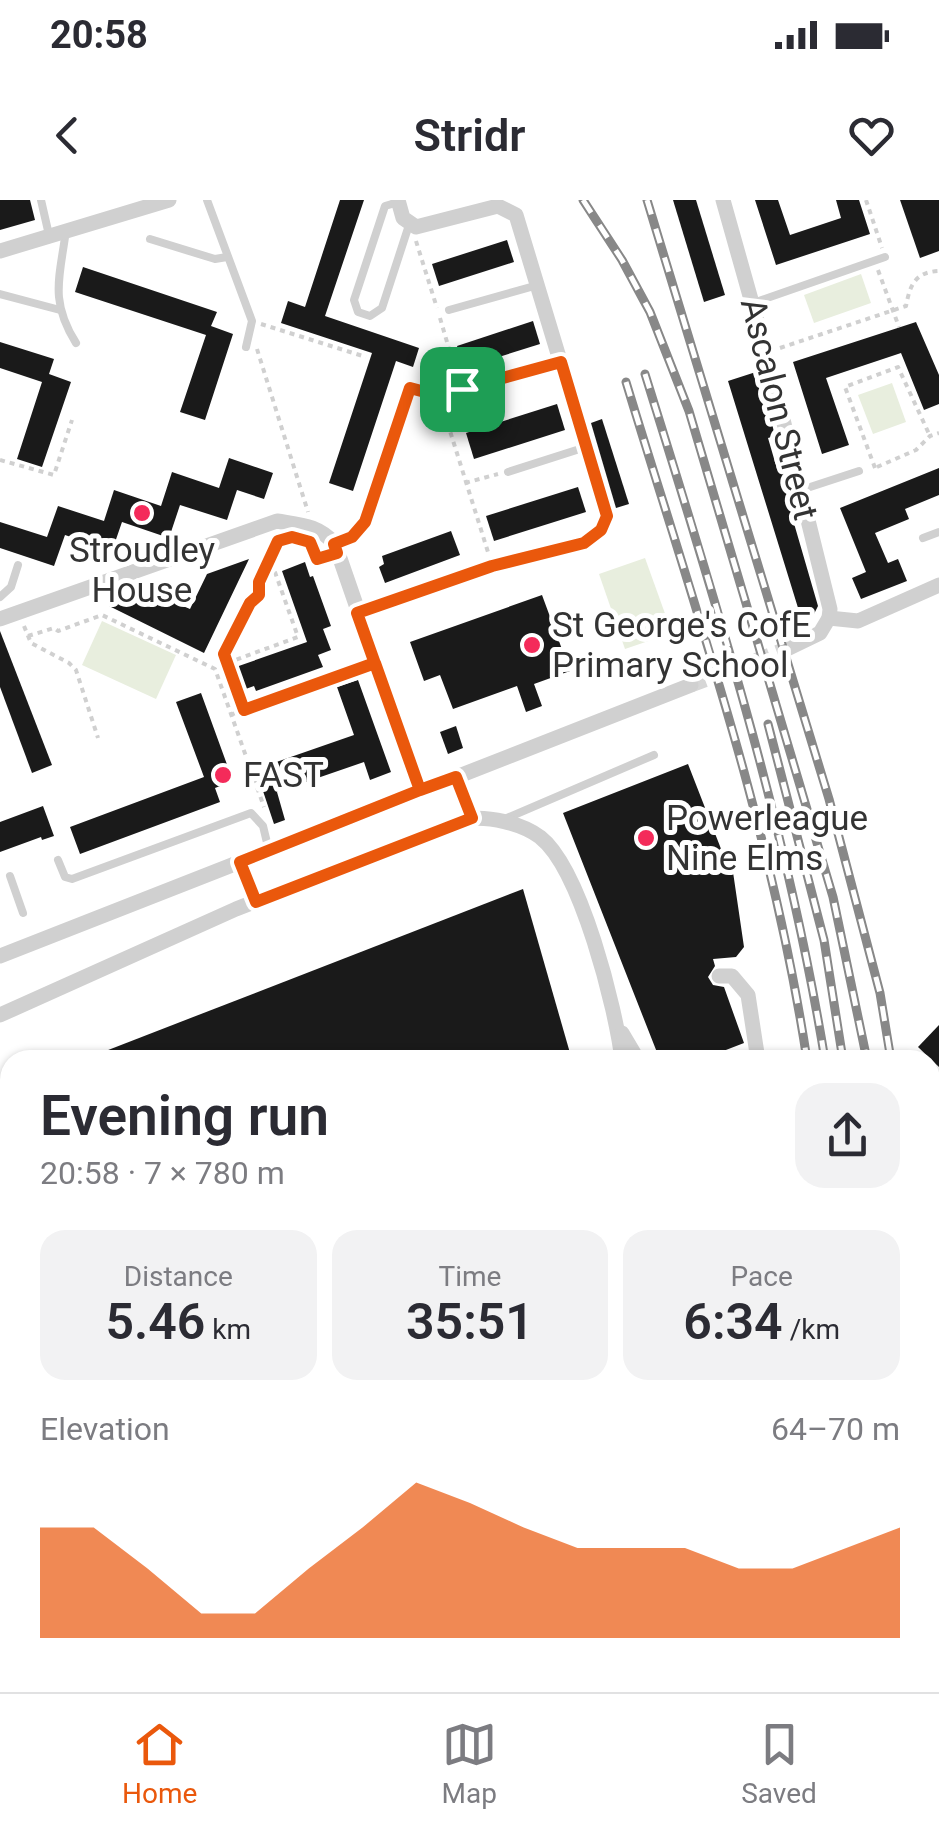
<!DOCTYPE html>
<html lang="en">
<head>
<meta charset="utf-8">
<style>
  :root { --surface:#fff; --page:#f2f2f3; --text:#2b2b33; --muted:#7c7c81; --line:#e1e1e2; --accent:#ea580c }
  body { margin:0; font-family:Roboto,sans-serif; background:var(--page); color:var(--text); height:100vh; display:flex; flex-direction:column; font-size:38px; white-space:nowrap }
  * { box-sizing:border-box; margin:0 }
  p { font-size:32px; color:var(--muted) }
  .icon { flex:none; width:55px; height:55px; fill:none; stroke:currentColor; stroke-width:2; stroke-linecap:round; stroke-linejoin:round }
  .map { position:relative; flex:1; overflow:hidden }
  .panel { position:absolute; left:0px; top:850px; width:940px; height:642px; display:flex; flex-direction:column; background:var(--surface); border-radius:30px 30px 0 0; box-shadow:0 2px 8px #0004 }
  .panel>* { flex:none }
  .pin { position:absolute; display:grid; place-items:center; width:85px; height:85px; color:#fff; margin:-42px; border-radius:20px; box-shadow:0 5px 15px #0006 }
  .round { display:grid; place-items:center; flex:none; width:105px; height:105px; border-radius:30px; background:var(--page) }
  .summary { display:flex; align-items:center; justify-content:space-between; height:170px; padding:0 40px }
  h1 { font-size:55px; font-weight:600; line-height:75px }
  .figures { display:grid; grid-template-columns:repeat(3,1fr); gap:15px; height:170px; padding:10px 40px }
  .figures div { display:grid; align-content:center; border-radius:25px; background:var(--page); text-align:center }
  .figures b { font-size:50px; font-weight:600 }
  .figures small { font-size:28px; font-weight:400 }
  .figures p { font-size:28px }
  .chart { height:280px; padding:20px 40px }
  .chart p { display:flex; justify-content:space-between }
  .chart svg { width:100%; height:180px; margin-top:10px; fill:var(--accent); opacity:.7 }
  .status { display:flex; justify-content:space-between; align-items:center; height:70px; padding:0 50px; background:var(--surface); direction:ltr }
  .status svg { height:28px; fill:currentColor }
  header { display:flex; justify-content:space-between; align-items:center; height:130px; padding:0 40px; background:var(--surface); font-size:45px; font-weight:600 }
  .tabs { display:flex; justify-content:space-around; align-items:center; height:140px; border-top:2px solid var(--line); background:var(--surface); font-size:28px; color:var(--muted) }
  .tabs a { display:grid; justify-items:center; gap:5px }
  .tabs .on { color:var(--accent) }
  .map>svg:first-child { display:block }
  .green { fill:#e8eede }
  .building { fill:#1a1a1a }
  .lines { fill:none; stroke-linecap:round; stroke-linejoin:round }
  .minor-tunnel { stroke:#d6d6d6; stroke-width:15; stroke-dasharray:15 8; stroke-linecap:butt }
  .path { stroke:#d0d0d0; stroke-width:4; stroke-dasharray:5 5; stroke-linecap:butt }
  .service { stroke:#d0d0d0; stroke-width:8 }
  .minor { stroke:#d0d0d0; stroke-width:15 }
  .rail-casing { stroke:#888; stroke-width:9 }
  .rail { stroke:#fff; stroke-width:5; stroke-dasharray:15; stroke-linecap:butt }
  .route-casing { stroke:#fff; stroke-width:20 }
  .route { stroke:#ea580c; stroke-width:12 }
  .poi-dot { fill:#f42b5a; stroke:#fff; stroke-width:4 }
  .labels { text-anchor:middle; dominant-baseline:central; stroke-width:10; stroke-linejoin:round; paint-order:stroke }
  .street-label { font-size:35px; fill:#333; stroke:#fff }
  .poi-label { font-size:35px; fill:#333; stroke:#fff; text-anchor:start }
</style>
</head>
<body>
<div class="status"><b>20:58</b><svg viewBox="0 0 49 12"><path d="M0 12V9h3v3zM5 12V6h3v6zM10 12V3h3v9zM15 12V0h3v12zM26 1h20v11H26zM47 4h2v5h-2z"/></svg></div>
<header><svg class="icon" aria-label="back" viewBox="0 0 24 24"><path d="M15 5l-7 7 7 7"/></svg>Stridr<svg class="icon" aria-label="heart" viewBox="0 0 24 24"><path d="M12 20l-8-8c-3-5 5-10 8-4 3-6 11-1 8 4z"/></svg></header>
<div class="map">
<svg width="939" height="1492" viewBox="0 0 939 1492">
  <rect width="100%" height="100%" fill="#fff"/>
  <g class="green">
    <path d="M861,74l10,29 -57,20 -10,-28z"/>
    <path d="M892,183l14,39 -33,12 -15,-39z"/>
    <path d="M645,358l27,75 -47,16 -26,-75z"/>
    <path d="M102,421l74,34 -20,44 -74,-34z"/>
  </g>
  <g class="building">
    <path d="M0,0h30l5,20 -35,10z"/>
    <path d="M340,0h24l-39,116 94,32 -6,19 -17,-6 -43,130 -24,-8 43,-130 -91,-30 7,-22 17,6z"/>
    <path d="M673,0h23l29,95 -21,7z"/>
    <path d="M755,0h23l12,35 51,-17 -5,-18h23l11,34 -94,31z"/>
    <path d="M900,0h39v51l-19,7z"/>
    <path d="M507,40l7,22 -75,24 -7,-22z"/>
    <path d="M83,67l134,45 -6,14 22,8 -28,86 -25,-8 26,-77 -131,-43z"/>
    <path d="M533,121l7,23 -76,24 -7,-22z"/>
    <path d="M916,122l23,53v29l-15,6 -23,-57 -75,25 23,67 -27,9 -29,-92z"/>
    <path d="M0,142l54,17 -5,15 22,8 -29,85 -25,-8 25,-77 -42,-14z"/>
    <path d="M759,171l16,65 -7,2 9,31 5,-2 7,22 7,30 -3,1 25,86 -6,12 -9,6 -75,-243z"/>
    <path d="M557,204l8,26 -91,29 -8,-26z"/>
    <path d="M602,219l27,85 -13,4 -25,-85z"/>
    <path d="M229,258l44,15 -9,26 -27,-9 -10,30 -47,-15 -11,33 -47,-16 -10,29 -47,-16 -11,31 -54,-18v-26l47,15 11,-31 46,15 10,-31 47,16 11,-34 47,16z"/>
    <path d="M939,268v27l-34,14 4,10 -34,14 13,30 10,-4 9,22 -46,18 -9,-21 14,-6 -26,-64z"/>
    <path d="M578,287l8,25 -92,29 -8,-25z"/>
    <path d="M451,331l9,24 -75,28 -6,-16 5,-3 -2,-8z"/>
    <path d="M249,359l-45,94 -95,-47 41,-14 40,17 17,-35z"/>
    <path d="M305,362l5,15 3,-1 18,50 -8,3 8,21 -13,5 5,12 -67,24 -2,-5 -14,5 -7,-23 74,-26 -25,-71z"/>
    <path d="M542,395l28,76 -36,13 8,22 -16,6 -9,-26 -64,23 -13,-34 -16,6 -14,-39z"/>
    <path d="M0,431l52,134 -20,8 -32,-86z"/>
    <path d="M358,480l33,92 -21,8 -6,-18 -87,30 8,28 -11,4 -15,-45 6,-2 -3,-10 92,-32 -17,-48z"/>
    <path d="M201,493l32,88 -18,7 5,14 -140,52 -10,-27 134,-50 -28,-75z"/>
    <path d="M456,526l7,22 -15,6 -8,-22z"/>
    <path d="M688,564l42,108h3l11,75 -8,10 -23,2 2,7 -7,11 5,8 11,2 20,56 -44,17h-40l-97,-247z"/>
    <path d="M43,606l11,30 -12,4 -1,-3 -41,15v-30z"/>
    <path d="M523,689l49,171h-486l-1,-1z"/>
    <path d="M939,825v42l-21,-20z"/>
  </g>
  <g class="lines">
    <g class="minor-tunnel">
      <path d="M691,485l98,-37"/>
      <path d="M930,921l9,-2"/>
      <path d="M930,937l9,-2"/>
    </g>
    <g class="path">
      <path d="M866,0l16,48"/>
      <path d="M416,41l21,67"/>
      <path d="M878,70l21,57"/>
      <path d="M440,118l12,41 -13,37 49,156"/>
      <path d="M261,124l105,33"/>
      <path d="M780,148l126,-42c4,-21 9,-34 33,-35"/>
      <path d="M257,149l51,163"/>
      <path d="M452,159l6,19"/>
      <path d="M419,190l20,6 14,-4"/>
      <path d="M0,260l54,15 18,-55"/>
      <path d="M877,267l39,-17 14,-14 9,-3"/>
      <path d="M875,268l-30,-81 53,-20 32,69"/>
      <path d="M465,283l33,-9"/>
      <path d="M311,345l6,14 5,-2"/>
      <path d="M24,426l7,17 38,20 7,7 22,68"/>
      <path d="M28,436l26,-8 4,3 44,-16 113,54 49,138"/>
      <path d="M227,463l71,-26 -28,-79"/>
      <path d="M244,510l-21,-56 27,-51 9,-8v-13l19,-41 7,-2"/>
      <path d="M230,515l70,-24"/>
    </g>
    <g class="service">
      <path d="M41,0l8,35"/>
      <path d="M207,0l45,121 -6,26"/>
      <path d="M399,2l-14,4 -31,94 4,12 12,4 12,-8 27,-83"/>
      <path d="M66,30c-6,47 -17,70 10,113"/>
      <path d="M150,39l65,20 12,-2"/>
      <path d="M0,94l60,16"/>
      <path d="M753,103l132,-46"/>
      <path d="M449,110l89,-25"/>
      <path d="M464,188l97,-26"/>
      <path d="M508,272l78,-25"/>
      <path d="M801,290l58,-19"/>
      <path d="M923,338l16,-6"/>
      <path d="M335,344l17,-7 13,-15 45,-134"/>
      <path d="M0,397l11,-10 7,-22"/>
      <path d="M310,488l65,-25"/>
      <path d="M456,577l16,42"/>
      <path d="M507,618l147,-63"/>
      <path d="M58,660l7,17 7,2 179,-66 12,13 6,25"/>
      <path d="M240,662l16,40"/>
      <path d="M10,676l13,37"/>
      <path d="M930,955l9,169"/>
    </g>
    <g class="minor">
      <path d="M723,0l47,167 60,242 -1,9"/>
      <path d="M0,51l169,-51"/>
      <path d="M357,413l135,-47 91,-23 18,-13 6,-14 -91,-301 -18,-9 -82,21 -13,-9 -5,-18"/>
      <path d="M829,418l29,3 81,-36"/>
      <path d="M0,419l277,-98c24,4 41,4 58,23l85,246"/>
      <path d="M789,448l31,-15 9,-15"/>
      <path d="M0,756l691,-271"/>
      <path d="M719,776h13l16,19 10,65"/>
      <path d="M0,815l236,-106 230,-90c23,-3 55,4 74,18 41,32 76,172 82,223"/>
      <path d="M622,833l16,27"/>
      <path d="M0,1174l10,-3"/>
      <path d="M0,1365l10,12"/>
      <path d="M151,1482l11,10"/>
      <path d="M267,1482l4,10"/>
      <path d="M530,1482l4,10"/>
      <path d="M574,1482l4,10"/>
      <path d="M802,1482l4,10"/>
      <path d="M834,1482l2,10"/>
    </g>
    <g class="rail-casing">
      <g id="rail">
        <path d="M583,0l39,60 28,52 39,99 144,486 34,163"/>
        <path d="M647,0l182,599 51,194 11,67"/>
        <path d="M645,174c70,226 142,452 180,686"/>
        <path d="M626,182c68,224 146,446 181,678"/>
        <path d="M768,524l56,216 19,120"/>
        <path d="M930,1369l9,66"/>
        <path d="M930,1458l5,34"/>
        <path d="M882,1482l1,10"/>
        <path d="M914,1482l1,10"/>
      </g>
    </g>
    <use href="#rail" class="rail"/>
  </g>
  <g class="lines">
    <g class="route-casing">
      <path id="route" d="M462,189l-22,7 -30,-8 -45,134 -13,15 -18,7 3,9 -20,6 -7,-17 -18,-5 -14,4 -19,41v13l-9,8 -26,51 20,56 131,-47 45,127 -180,72 16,40 216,-84 -16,-41 -36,13 -4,-11 -59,-166 135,-47 92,-23 17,-13 6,-14 -46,-154 -99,27"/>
    </g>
    <use href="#route" class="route"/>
  </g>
  <g class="poi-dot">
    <circle cx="142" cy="313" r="10"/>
    <circle cx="532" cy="445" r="10"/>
    <circle cx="223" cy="575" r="10"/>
    <circle cx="646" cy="638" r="10"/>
  </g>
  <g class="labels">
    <g class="street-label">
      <text transform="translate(779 209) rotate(76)">Ascalon Street</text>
    </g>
    <g class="poi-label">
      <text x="142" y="350" text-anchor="middle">Stroudley<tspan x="142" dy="40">House</tspan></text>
      <text x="552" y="425">St George's CofE<tspan x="552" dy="40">Primary School</tspan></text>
      <text x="243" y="575">FAST</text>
      <text x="666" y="618">Powerleague<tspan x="666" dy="40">Nine Elms</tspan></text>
    </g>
  </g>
</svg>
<div class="pin" style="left:462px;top:189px;background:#1e9e55"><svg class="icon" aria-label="arrive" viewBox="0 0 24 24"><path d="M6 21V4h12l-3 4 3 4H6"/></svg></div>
<section class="panel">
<div class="summary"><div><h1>Evening run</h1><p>20:58 · 7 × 780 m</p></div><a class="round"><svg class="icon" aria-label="share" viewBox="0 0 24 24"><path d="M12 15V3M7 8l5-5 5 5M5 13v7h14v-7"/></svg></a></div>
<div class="figures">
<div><p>Distance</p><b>5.46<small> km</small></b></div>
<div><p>Time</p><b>35:51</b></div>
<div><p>Pace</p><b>6:34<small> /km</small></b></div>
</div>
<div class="chart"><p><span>Elevation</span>64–70 m</p>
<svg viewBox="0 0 160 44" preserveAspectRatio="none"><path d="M0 44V17L10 17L20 27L30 38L40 38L50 27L60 17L70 6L80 11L90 17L100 22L110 22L120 22L130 27L140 27L150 22L160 17V44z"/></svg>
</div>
</section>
</div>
<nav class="tabs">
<a class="on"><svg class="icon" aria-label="home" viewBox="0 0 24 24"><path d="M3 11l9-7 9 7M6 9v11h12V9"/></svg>Home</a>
<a><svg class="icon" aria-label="map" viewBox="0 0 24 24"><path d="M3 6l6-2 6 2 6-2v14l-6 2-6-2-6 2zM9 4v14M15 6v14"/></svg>Map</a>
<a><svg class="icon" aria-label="saved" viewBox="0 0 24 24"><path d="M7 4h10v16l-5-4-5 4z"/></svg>Saved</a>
</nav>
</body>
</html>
